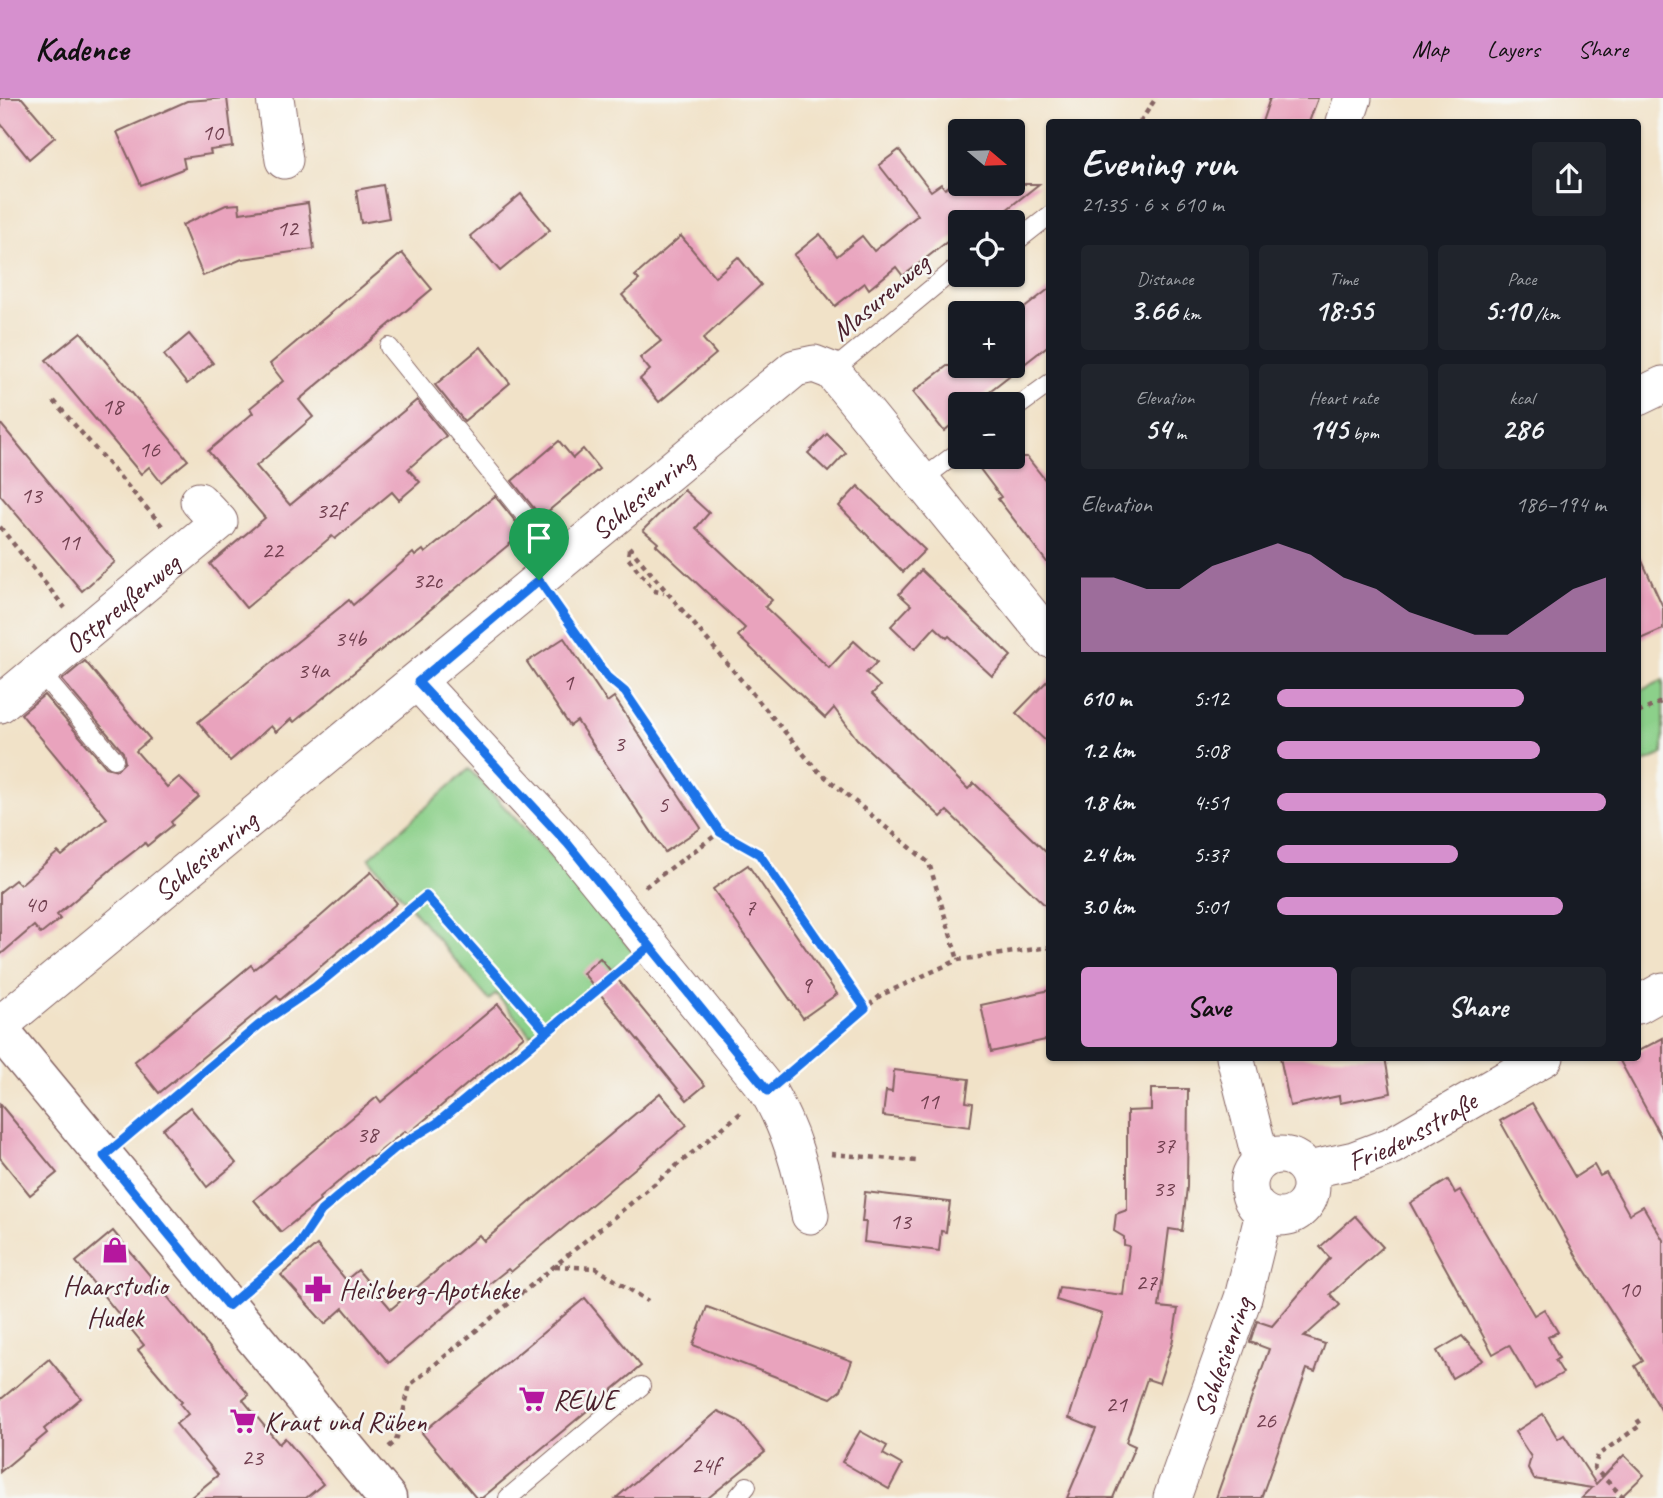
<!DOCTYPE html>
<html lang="en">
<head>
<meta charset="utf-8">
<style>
  :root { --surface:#171b24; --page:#20242c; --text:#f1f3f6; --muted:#9ea1a6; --accent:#d690ce }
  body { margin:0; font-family:Caveat,sans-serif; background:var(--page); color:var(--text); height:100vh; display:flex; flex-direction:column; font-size:26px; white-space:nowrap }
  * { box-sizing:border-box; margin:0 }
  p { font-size:23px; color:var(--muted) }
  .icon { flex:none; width:38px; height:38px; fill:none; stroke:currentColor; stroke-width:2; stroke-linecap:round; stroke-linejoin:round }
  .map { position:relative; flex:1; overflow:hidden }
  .side { position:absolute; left:1046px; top:21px; width:595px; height:942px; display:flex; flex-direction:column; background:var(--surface); border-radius:7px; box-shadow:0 2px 5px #0004 }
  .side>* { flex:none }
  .needle { width:46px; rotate:109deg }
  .fabs { position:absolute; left:948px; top:21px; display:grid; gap:14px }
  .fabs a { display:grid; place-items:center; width:77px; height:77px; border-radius:7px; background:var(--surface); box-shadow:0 2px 5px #0004; font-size:35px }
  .pin { position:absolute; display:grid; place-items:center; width:60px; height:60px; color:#fff; margin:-72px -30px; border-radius:50% 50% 50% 0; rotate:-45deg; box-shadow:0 0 7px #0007 }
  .pin .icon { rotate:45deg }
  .round { display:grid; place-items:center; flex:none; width:74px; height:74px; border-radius:7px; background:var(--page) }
  .overview { display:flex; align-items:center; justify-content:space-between; height:119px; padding:0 35px }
  h1 { font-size:38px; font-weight:600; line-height:52px }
  .figures { display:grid; grid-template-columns:repeat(3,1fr); gap:10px; height:119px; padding:7px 35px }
  .figures div { display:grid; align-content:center; border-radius:7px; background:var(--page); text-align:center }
  .figures b { font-size:30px; font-weight:600 }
  .figures small { font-size:19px; font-weight:400 }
  .figures p { font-size:19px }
  .chart { height:196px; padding:14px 35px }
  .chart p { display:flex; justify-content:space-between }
  .chart svg { width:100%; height:126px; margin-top:7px; fill:var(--accent); opacity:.7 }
  .primary-button { display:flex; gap:14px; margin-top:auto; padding:14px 35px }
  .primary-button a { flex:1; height:80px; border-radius:7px; background:var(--accent); color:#111; font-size:28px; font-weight:600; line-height:80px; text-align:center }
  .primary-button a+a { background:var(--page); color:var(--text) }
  ul { padding:0 35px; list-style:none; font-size:23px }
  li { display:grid; grid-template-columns:112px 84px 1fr; align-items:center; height:52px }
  li i { height:18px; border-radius:9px; background:var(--accent) }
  header { display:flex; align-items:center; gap:42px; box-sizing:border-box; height:98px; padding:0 35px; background:var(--accent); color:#111 }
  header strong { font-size:33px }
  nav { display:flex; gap:38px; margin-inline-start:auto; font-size:24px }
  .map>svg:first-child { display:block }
  .green { fill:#8cd08a; stroke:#6b785a; stroke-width:2 }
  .building { fill:#e9a3bd }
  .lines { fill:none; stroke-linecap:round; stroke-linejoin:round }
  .service-casing { stroke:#846362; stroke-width:20 }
  .minor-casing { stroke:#846362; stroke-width:39 }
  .tertiary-casing { stroke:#846362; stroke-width:41 }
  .path { stroke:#846362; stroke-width:4.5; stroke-dasharray:5 5; stroke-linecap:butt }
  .service { stroke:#fff; stroke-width:18 }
  .minor { stroke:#fff; stroke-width:37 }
  .tertiary { stroke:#fff; stroke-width:38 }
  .route-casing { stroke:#fff; stroke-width:14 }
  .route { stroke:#1a73e8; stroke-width:9 }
  .labels { text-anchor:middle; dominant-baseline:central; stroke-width:5; stroke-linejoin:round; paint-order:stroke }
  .number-label { font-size:24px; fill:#724050 }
  .street-label { font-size:28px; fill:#4a1f2b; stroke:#f6f6f2 }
  .poi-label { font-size:28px; fill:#4a1f2b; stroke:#f6f6f2; text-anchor:start }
</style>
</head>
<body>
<header>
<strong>Kadence</strong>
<nav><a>Map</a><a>Layers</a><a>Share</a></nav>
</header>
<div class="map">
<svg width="1663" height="1400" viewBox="0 0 1663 1400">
  <rect width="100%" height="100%" fill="#f6f6f2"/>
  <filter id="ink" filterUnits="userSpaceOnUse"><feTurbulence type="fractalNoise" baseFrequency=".0143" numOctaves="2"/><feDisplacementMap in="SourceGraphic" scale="14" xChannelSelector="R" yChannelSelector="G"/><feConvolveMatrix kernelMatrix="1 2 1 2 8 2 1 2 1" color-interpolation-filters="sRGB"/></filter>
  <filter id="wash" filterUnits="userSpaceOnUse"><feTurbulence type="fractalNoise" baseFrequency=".00686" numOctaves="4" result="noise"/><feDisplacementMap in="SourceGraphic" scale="28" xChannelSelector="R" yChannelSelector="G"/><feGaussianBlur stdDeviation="1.57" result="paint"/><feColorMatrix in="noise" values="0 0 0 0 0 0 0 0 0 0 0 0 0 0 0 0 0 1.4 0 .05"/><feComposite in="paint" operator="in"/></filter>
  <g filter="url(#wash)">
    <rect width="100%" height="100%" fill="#f1e2c8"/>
    <g class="green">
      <path d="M1663,582v74l-25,11v-73z"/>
      <path d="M469,671l121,130 44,54 -103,82 -35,-41 -7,6 -120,-142z"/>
    </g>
    <g id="blocks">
      <g class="building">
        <path d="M0,0h22l33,39 -26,22 -29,-36z"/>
        <path d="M227,0l6,49 -23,3 1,4 -28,4 2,10 -44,17 -24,-53 70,-31z"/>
        <path d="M1270,0h48l-9,24h-47z"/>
        <path d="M899,52l32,41 10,-7 4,5 7,-5h87l-48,38h-30v9l-58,45 -7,-9 -27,22 -4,-6 -30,23 -41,-51 26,-21 17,22 25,-20 12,15 44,-36 -39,-50z"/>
        <path d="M383,87l6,33 -28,5 -5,-33z"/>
        <path d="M521,96l29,36 -50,41 -30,-35z"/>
        <path d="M308,105l6,46 -72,10 -39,17 -21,-51 44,-20 13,-1 1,9z"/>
        <path d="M681,138l34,41 23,-20 23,28 -58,54 13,15 -57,48 -19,-23 10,-9 -10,-12 21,-17 -39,-46 17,-15 -4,-4z"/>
        <path d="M402,155l30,36 -133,111 14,17 -57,49 34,39 127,-105 29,36 -38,33 12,13 -21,18 -7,-8 -57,47 -3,-3 -86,72 -36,-44 55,-46 -57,-67 45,-38 -3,-5 33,-27 -13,-17z"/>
        <path d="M1050,190v56l-77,60h-12v13l-17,14 -31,-39 34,-26h66v-49z"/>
        <path d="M81,234l107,128 -27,22 -12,-15 -8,7 -95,-114z"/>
        <path d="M189,236l24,29 -26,21 -23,-29z"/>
        <path d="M481,249l29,36 -46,38 -29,-36z"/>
        <path d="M0,325l115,139 -33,29 -82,-96z"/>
        <path d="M827,336l19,19 -18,19 -20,-19z"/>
        <path d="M559,343l14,17 10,-9 16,20 -58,48 -29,-36z"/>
        <path d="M971,359h56l23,29v80l-52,-67 3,-2z"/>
        <path d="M858,388l67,64 -22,22 -64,-66z"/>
        <path d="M684,392l25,23 -13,15 76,72 -7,7 64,61 25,-27 23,21 -11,11 14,13 -8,8 96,95 6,-6 76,73v54l-103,-99 -6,6 -84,-78 -23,-31 -9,10 -87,-82 7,-8 -89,-83 2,-2 -15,-13z"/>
        <path d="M495,398l29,36 -230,190 -3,-3 -15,13 -5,-6 -41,35 -32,-39 151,-122 4,5 60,-52 2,3 8,-6 2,3z"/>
        <path d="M1638,454l25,55v22l-25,11z"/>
        <path d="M921,472l90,86 -19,20 -43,-40 -2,2 -12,-11 -20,22 -24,-23 20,-21 -12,-11z"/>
        <path d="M564,540l43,64 7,-5 87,131 -36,24 -88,-131 -7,5 -43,-64z"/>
        <path d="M85,563l65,78 -14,12 31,36 12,-10 20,20 -28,25 2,3 -26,21 -2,-3 -30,23 -58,49 3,4 -19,15 -7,-8 -34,29v-63l15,-12 5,5 38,-33 4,4 45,-38 -86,-104 23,-19 62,72 11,3 8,-8 -2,-10 -61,-72z"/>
        <path d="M1050,580v67l-34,-32z"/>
        <path d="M748,767l89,129 -34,24 -90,-129z"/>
        <path d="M371,774l26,31 -117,97 -3,-4 -118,97 -25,-31 117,-97 3,4 66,-52z"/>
        <path d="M600,860l105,127 -18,15 -104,-127z"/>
        <path d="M1050,892v49l-59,13 -10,-47z"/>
        <path d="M498,906l26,32 -116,98 -3,-3 -32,26 -4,-1 -50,42 1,3 -39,31 -27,-32 123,-103 4,5z"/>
        <path d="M1663,940v102l-43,-79 18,-4v-6z"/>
        <path d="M1280,959h105l6,36 -51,10 -1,-7 -49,10z"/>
        <path d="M894,972l75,9 -3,23 7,1 -3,24 -87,-11 3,-25 6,1z"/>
        <path d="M1151,991h37l-1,98 -5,44 -13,-2 -10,78 19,2 -6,35 -13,39 -12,-4 -21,63 9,4 -22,52h-46l29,-69 -27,-11 33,-104 -46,-14 3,-13 64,8 6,-49 -5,-1v-8l-10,-6 2,-17 11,-4v-99l24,-1z"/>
        <path d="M660,995l27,32 -176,147 -3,-3 -34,27 -3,-2 -82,69 -46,-55 -18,16 -44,-49 36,-30 29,35 12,-10 33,39 88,-74 5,6z"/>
        <path d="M1532,1005l43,74 19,-12 6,11 6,-3 23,41 14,-8 20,34v173l-28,-47 8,-5 -64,-100 -79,-140z"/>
        <path d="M0,1006l57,69 -27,22 -30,-37z"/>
        <path d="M190,1009l46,56 -29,24 -44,-58z"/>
        <path d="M1448,1082l7,13 5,-3 74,125 10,-6 14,23 -10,5 11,21 -4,2 8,13 -28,16 -26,-44 -16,9 -83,-151z"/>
        <path d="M865,1094l85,10 -4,30 -5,-1 -2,20 -75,-9 2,-20h-4z"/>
        <path d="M1355,1118l28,31 -53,47 10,11 -36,32 21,7 -10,28 -8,-3 -46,129h-45l53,-149 -19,-7 7,-21 15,5 58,-68 -10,-11z"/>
        <path d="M113,1133l136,164 -6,5 36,44 6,-6 38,46 -17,14h-116l28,-23 -42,-51 12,-10 -8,-10 2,-2 -44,-52 6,-5 -68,-83z"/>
        <path d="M585,1200l56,68 -159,132h-6l-54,-65z"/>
        <path d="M707,1209l145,54 -11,29 -10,8 -138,-53z"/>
        <path d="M1462,1238l21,24 -31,18 -15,-27z"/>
        <path d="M49,1261l32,39 -37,31 3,4 -47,39v-72z"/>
        <path d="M718,1313l21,10 26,31 -57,46h-92z"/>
        <path d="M1543,1316l15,25 6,-4 32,49 28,-29 20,20 -24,23h-38l10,-10 -58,-9 -6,-11 3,-11 -16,-25z"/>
        <path d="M860,1333l27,15 -4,8 19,11 -13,24 -47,-27z"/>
      </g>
    </g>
  </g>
  <g filter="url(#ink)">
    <use href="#blocks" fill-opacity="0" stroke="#846362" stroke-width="2"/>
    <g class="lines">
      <g class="service-casing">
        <g id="service">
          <path d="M1013,146l37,-29"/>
          <path d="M389,249l173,214"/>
          <path d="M832,273l129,-107"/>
          <path d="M1013,312l37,-27"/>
          <path d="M920,383l41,-31"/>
          <path d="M39,573l75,88"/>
          <path d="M508,1400l133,-112"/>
          <path d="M737,1400l10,-12"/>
        </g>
      </g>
      <g class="minor-casing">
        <g id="minor">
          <path d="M275,0l9,62"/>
          <path d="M1345,24l8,-24"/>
          <path d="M1638,299l25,-12"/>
          <path d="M418,584l150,162 200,247c23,40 34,79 42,124"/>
          <path id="s1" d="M0,606l219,-182 -20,-21"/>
          <path d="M1638,907l25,-14"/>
          <path id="s2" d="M0,927l795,-657 19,-4 18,7 218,268"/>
          <path d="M1235,959l26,104"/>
          <circle cx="1280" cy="1088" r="31"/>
          <path id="s3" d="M1308,1072l46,-10 37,-14 154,-89"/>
          <path id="s4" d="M1172,1400l71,-200 21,-85"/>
        </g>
      </g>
      <g class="tertiary-casing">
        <path id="tertiary" d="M0,932l387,468"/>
      </g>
      <g class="path">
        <path d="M1140,24l16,-24"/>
        <path d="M54,303l110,127"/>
        <path d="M0,429l65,81"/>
        <path d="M629,449l188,223 112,93 29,97"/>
        <path d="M629,451l-1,9 27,33 9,2"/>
        <path d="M558,509l49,70 18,15 95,140 39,22 106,154"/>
        <path d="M1638,615l25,-12"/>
        <path d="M645,789l75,-55"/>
        <path d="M793,972l88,-75 77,-35 92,-13"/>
        <path d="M129,1037l130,-110 56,-38 111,-91 121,136"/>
        <path d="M831,1056l85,7"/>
        <path d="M555,1168l41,2 52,33"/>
        <path d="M253,1186l44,-37 24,-36 73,-62 43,-26 189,-156"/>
        <path d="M389,1349l7,-6 14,-56 333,-274"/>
        <path d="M1624,1400l-30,-30 4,-13 43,-30 -4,-6"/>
      </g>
      <use href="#service" class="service"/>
      <use href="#minor" class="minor"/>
      <use href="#tertiary" class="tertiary"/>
    </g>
  </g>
  <g class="lines" filter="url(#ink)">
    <g class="route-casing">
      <path id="route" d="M539,482l-121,102 150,162 82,102 -213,177 -43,26 -73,62 -24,36 -69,59 -124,-150 155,-131 56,-38 111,-91 121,136 103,-86 118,145 97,-83 -106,-154 -39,-22 -95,-140 -18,-15 -68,-97"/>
    </g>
    <use href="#route" class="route"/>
  </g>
  <defs>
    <g id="shop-bare" transform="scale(2.1)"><path d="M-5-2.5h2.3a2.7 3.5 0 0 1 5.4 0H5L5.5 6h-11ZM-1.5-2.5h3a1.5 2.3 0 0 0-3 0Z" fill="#b5179e" stroke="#f6f6f2" stroke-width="2.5" paint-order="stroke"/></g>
    <g id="pharmacy-bare" transform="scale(2.1)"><path d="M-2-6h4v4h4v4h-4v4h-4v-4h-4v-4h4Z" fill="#b5179e" stroke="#f6f6f2" stroke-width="2.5" paint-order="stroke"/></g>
    <g id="supermarket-bare" transform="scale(2.1)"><path d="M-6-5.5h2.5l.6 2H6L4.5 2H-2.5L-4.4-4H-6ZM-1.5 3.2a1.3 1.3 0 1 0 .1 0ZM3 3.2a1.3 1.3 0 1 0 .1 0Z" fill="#b5179e" stroke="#f6f6f2" stroke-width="2.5" paint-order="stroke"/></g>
  </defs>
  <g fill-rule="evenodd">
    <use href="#shop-bare" x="115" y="1152"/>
    <use href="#pharmacy-bare" x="318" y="1191"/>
    <use href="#supermarket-bare" x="532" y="1301"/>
    <use href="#supermarket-bare" x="243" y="1323"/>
  </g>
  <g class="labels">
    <g class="number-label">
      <text x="212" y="34">10</text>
      <text x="287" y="130">12</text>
      <text x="112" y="308">18</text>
      <text x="149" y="351">16</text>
      <text x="31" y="397">13</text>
      <text x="330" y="412">32f</text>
      <text x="69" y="444">11</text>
      <text x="272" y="452">22</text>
      <text x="427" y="482">32c</text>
      <text x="350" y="540">34b</text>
      <text x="313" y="572">34a</text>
      <text x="568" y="584">1</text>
      <text x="619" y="645">3</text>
      <text x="663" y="706">5</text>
      <text x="35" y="806">40</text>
      <text x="750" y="809">7</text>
      <text x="806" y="887">9</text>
      <text x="928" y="1003">11</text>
      <text x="367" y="1036">38</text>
      <text x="1164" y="1047">37</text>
      <text x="1163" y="1090">33</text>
      <text x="900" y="1123">13</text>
      <text x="1146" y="1184">27</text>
      <text x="1629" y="1191">10</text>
      <text x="1116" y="1306">21</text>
      <text x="1265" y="1322">26</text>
      <text x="252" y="1359">23</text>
      <text x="705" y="1367">24f</text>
    </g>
    <g class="street-label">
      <text transform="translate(880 199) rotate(-40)">Masurenweg</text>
      <text stroke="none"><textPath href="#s2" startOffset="833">Schlesienring</textPath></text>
      <text stroke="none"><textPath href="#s1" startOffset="158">Ostpreußenweg</textPath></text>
      <text stroke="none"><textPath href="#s2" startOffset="266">Schlesienring</textPath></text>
      <text stroke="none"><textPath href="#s3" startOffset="112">Friedensstraße</textPath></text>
      <text stroke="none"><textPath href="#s4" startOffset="150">Schlesienring</textPath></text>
    </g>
    <g class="poi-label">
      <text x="115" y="1187" text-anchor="middle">Haarstudio<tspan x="115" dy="32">Hudek</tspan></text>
      <text x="339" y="1191">Heilsberg-Apotheke</text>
      <text x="553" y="1301">REWE</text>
      <text x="264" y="1323">Kraut und Rüben</text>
    </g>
  </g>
</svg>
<div class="fabs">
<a><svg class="needle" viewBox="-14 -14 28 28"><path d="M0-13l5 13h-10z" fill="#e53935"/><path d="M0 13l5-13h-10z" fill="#9ea1a6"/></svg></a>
<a><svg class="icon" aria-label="locate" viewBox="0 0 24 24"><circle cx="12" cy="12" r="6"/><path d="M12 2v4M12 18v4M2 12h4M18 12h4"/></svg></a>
<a>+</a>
<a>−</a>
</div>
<div class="pin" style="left:539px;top:482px;background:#1e9e55"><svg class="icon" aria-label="arrive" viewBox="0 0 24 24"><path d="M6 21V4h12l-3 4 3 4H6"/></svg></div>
<section class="side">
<div class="overview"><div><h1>Evening run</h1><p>21:35 · 6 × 610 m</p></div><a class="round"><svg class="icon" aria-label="share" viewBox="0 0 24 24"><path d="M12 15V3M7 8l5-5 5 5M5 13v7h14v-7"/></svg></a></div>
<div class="figures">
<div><p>Distance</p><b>3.66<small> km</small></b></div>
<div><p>Time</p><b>18:55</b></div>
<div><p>Pace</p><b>5:10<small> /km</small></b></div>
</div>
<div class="figures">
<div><p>Elevation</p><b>54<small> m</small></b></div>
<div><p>Heart rate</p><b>145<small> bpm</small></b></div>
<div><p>kcal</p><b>286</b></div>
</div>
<div class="chart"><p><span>Elevation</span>186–194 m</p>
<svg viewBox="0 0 160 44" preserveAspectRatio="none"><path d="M0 44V18L10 18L20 22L30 22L40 14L50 10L60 6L70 10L80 18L90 22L100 30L110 34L120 38L130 38L140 30L150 22L160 18V44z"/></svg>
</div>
<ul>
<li><b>610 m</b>5:12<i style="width:75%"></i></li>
<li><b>1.2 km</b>5:08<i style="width:80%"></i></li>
<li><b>1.8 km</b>4:51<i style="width:100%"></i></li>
<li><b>2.4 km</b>5:37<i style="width:55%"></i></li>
<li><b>3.0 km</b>5:01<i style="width:87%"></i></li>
</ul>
<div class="primary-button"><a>Save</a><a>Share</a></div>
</section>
</div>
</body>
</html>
